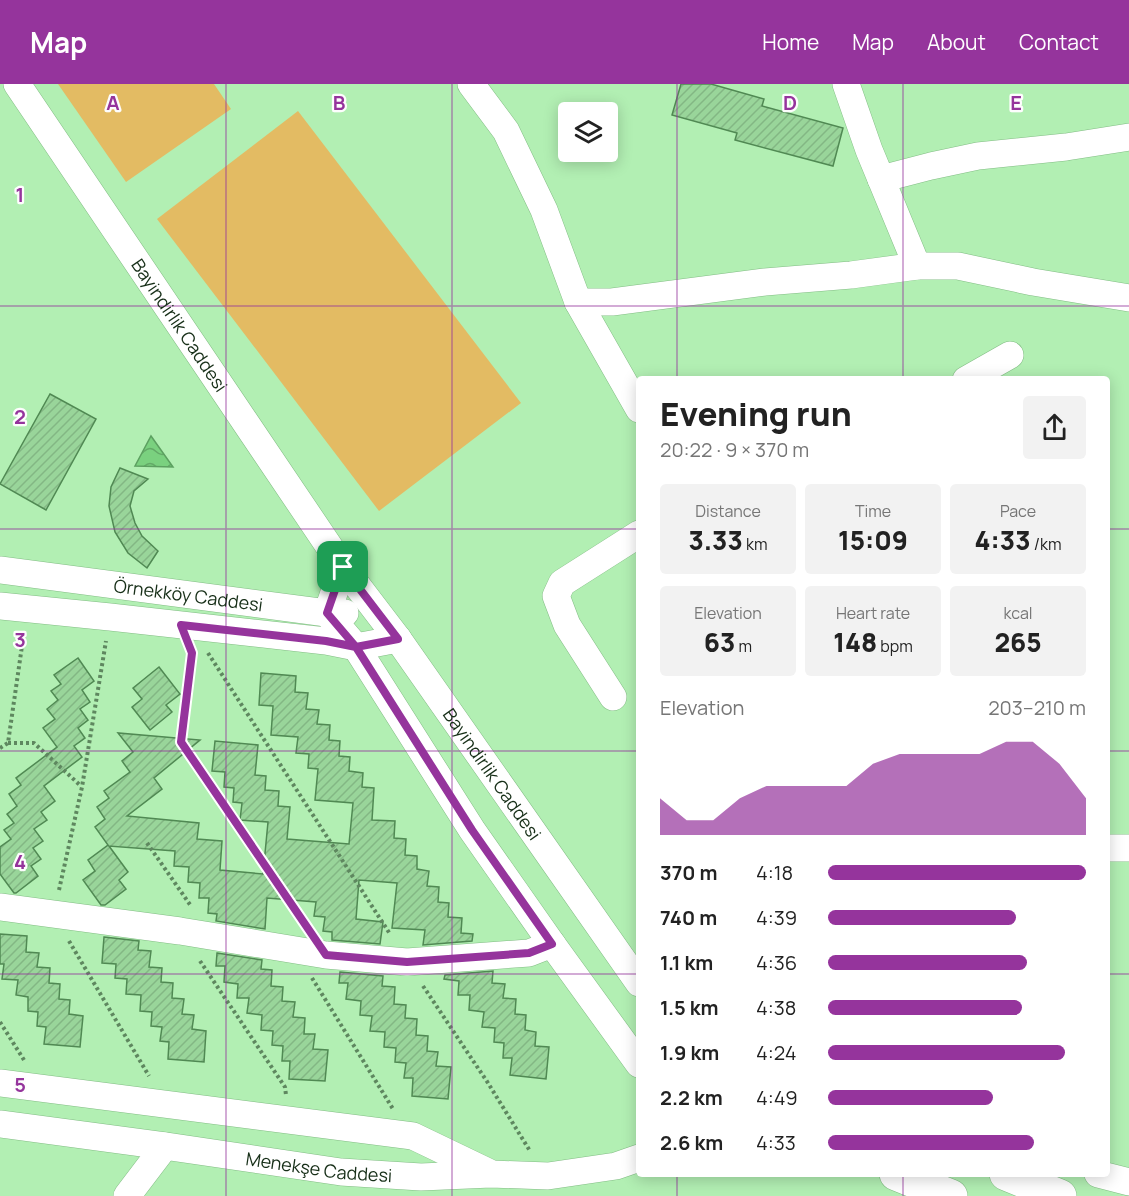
<!DOCTYPE html>
<html lang="en">
<head>
<meta charset="utf-8">
<style>
  :root { --surface:#fff; --page:#f2f2f2; --text:#222; --muted:#767676; --accent:#95349c }
  body { margin:0; font-family:Manrope,sans-serif; background:var(--page); color:var(--text); height:100vh; display:flex; flex-direction:column; font-size:22px; white-space:nowrap }
  * { box-sizing:border-box; margin:0 }
  p { font-size:20px; color:var(--muted) }
  .icon { flex:none; width:33px; height:33px; fill:none; stroke:currentColor; stroke-width:2; stroke-linecap:round; stroke-linejoin:round }
  .map { position:relative; flex:1; overflow:hidden }
  .drawer { position:absolute; left:636px; top:292px; width:474px; height:801px; display:flex; flex-direction:column; background:var(--surface); border-radius:6px; box-shadow:0 3px 15px #0003 }
  .drawer>* { flex:none }
  .fabs { position:absolute; left:558px; top:18px; display:grid; gap:12px }
  .fabs a { display:grid; place-items:center; width:60px; height:60px; border-radius:6px; background:var(--surface); box-shadow:0 3px 15px #0003; font-size:30px }
  .pin { position:absolute; display:grid; place-items:center; width:51px; height:51px; color:#fff; margin:-26px; border-radius:12px; box-shadow:0 3px 9px #0006 }
  .round { display:grid; place-items:center; flex:none; width:63px; height:63px; border-radius:6px; background:var(--page) }
  .summary { display:flex; align-items:center; justify-content:space-between; height:102px; padding:0 24px }
  h1 { font-size:33px; font-weight:800; line-height:45px }
  .metrics { display:grid; grid-template-columns:repeat(3,1fr); gap:9px; height:102px; padding:6px 24px }
  .metrics div { display:grid; align-content:center; border-radius:6px; background:var(--page); text-align:center }
  .metrics b { font-size:26px; font-weight:800 }
  .metrics small { font-size:16px; font-weight:400 }
  .metrics p { font-size:16px }
  .chart { height:168px; padding:12px 24px }
  .chart p { display:flex; justify-content:space-between }
  .chart svg { width:100%; height:108px; margin-top:6px; fill:var(--accent); opacity:.7 }
  ul { padding:0 24px; list-style:none; font-size:20px }
  li { display:grid; grid-template-columns:96px 72px 1fr; align-items:center; height:45px }
  li i { height:15px; border-radius:8px; background:var(--accent) }
  header { display:flex; align-items:center; gap:36px; box-sizing:border-box; height:84px; padding:0 30px; background:var(--accent); color:#fff }
  header strong { font-size:28px }
  nav { display:flex; gap:33px; margin-inline-start:auto; font-size:21px }
  .map>svg:first-child { display:block }
  .pitch { fill:#e3bb63 }
  .water { fill:url(#water-waves); stroke:#5ca060; stroke-width:1.5 }
  .building { fill:url(#building-hatch); stroke:#508953; stroke-width:1.5 }
  .lines { fill:none; stroke-linecap:round; stroke-linejoin:round }
  .street-casing { stroke:#82bd84; stroke-width:28 }
  .secondary-casing { stroke:#82bd84; stroke-width:34 }
  .path { stroke:#5e875f; stroke-width:4; stroke-dasharray:3 3; stroke-linecap:butt }
  .street { stroke:#fff; stroke-width:27 }
  .secondary { stroke:#fff; stroke-width:33 }
  .route-casing { stroke:#fff; stroke-width:12 }
  .route { stroke:#95349c; stroke-width:8 }
  .grid { fill:none; stroke:#95349c; stroke-width:1.5; stroke-opacity:0.55 }
  .labels { text-anchor:middle; dominant-baseline:central; stroke-width:4.5; stroke-linejoin:round; paint-order:stroke }
  .street-label { font-size:18px; fill:#172f18; stroke:#fdfdfd }
  .grid-label { font-size:20px; text-anchor:middle; font-weight:bold; fill:#95349c; stroke:#fdfdfd; stroke-width:4.5; stroke-linejoin:round; paint-order:stroke }
</style>
</head>
<body>
<header>
<strong>Map</strong>
<nav><a>Home</a><a>Map</a><a>About</a><a>Contact</a></nav>
</header>
<div class="map">
<svg width="1129" height="1112" viewBox="0 0 1129 1112">
  <defs>
    <pattern id="water-waves" width="16" height="10" patternUnits="userSpaceOnUse" patternTransform="scale(1.5)"><rect width="16" height="10" fill="#7ad17f"/><path d="M0 5q4-4 8 0t8 0" fill="none" stroke="#63aa67"/></pattern>
    <pattern id="building-hatch" width="6" height="6" patternUnits="userSpaceOnUse" patternTransform="scale(1.5)"><rect width="6" height="6" fill="#99d59a"/><path d="M-1 1l2-2M0 6l6-6M5 7l2-2" fill="none" stroke="#83b784"/></pattern>
  </defs>
  <rect width="100%" height="100%" fill="#b2efb3"/>
  <g class="pitch">
    <path d="M58,0h156l17,25 -105,73z"/>
    <path d="M298,27l223,292 -142,108 -222,-292z"/>
  </g>
  <path class="water" d="M151,352l22,31 -38,-1z"/>
  <g class="building">
    <path d="M681,0h30l53,15 -2,7 81,22 -10,38 -98,-26 2,-7 -65,-18z"/>
    <path d="M50,310l46,25 -50,91 -46,-26z"/>
    <path d="M120,384l28,11 -14,12 -4,15 5,17 7,13 16,15 -11,17 -19,-15 -13,-21 -6,-26 2,-19z"/>
    <path d="M78,574l16,23 -12,9 8,12 -10,7 8,11 -10,8 7,10 -11,8 8,11 -38,29 11,15 -14,11 6,8 -13,9 9,12 -10,7 8,11 -10,7 7,10 -22,17h-2l-14,-19v-27l11,-8 -7,-9 10,-7 -7,-9 10,-8 -8,-12 12,-9 -5,-7 41,-31 -14,-19 12,-9 -8,-10 11,-9 -7,-9 10,-7 -7,-9z"/>
    <path d="M159,583l21,27 -14,11 6,7 -22,18 -18,-23 10,-8 -9,-11z"/>
    <path d="M261,589l35,3 -1,16 13,1 -2,16 13,1 -2,14 13,1 -1,15 11,1 -1,15 11,1 -1,14 14,2 -1,14 12,1 -2,32 23,1 -1,17 12,1 -1,16 12,1v13l12,2 -2,15 12,1 -1,15 11,1 -1,14 14,1 -1,15 12,1 -1,7 -49,4 2,-15 -33,-2 5,-45 -38,-3 -3,39 27,3 -3,22 -48,-4v-8l-9,-1 2,-14 -11,-1 2,-14 -49,-4 -2,31 -49,-8 1,-7 -9,-1 1,-15h-10l1,-15 -12,-1 1,-15 -15,-1 1,-15 -66,-5 19,26 -9,8 7,9 -21,16h-4l-18,-25 12,-9 -7,-11 20,-15 -13,-18 10,-8 -8,-12 12,-9 -5,-7 26,-19 -8,-11 11,-9 -15,-19 82,7 -46,38 8,11 -35,27 72,7 -2,16 25,2 -2,29 43,4 5,-52 -28,-2 2,-17 -9,-1 1,-14 -10,-1 1,-15 -13,-1 3,-30 43,4 -3,30 11,1 -1,14 14,1 -1,15 12,1 -3,32 62,5 4,-41 -38,-3 3,-31 -10,-1 1,-14 -13,-1 2,-16 -27,-2 2,-29 -14,-1z"/>
    <path d="M0,850l27,2 -1,16 13,1 -2,14 13,1 -1,15 11,1 -1,15 11,1 -1,14 14,2 -3,31 -36,-3 2,-17 -9,-1 1,-14 -10,-1v-14l-12,-2 2,-15 -16,-1 2,-15h-4z"/>
    <path d="M104,853l35,4 -1,9 13,1 -2,16 13,1 -1,14 12,1 -1,15 12,1 -2,15 12,1 -2,14 14,2 -2,31 -36,-3 1,-17 -9,-1 2,-14 -11,-1 1,-14 -12,-1 1,-16 -15,-1 1,-15 -12,-1 1,-14 -14,-1z"/>
    <path d="M217,869l45,7 -1,9 11,1 -1,16 12,1 -1,14 13,1 -2,15 12,1 -1,16h11l-2,15 15,1 -3,31 -36,-2 1,-18h-8l1,-15 -11,-1 1,-14 -12,-1 1,-15 -15,-2 2,-15h-12l1,-14 -14,-2 1,-16h-9z"/>
    <path d="M493,887l-1,12 13,1 -2,14 13,1 -1,15 11,1 -1,15 11,2 -1,14 14,1 -3,32 -36,-4 2,-17h-9l1,-15 -10,-1 1,-14 -13,-1 2,-15 -15,-2 1,-15h-12l1,-14 -15,-2 1,-4z"/>
    <path d="M340,888l43,4 -1,10 13,1 -1,17 12,1 -1,13 12,1 -1,16 12,1 -1,15 11,1 -2,14 15,1 -3,32 -36,-3 1,-18h-9l2,-15 -11,-1 1,-14 -12,-1 1,-15 -15,-1 2,-15 -12,-1 1,-14 -15,-2 2,-16h-9z"/>
  </g>
  <g class="lines">
    <g class="street-casing">
      <g id="street">
        <path id="s1" d="M17,0l326,483 55,72 241,344"/>
        <path d="M471,0l35,47 38,79 34,92 61,107"/>
        <path d="M846,0l23,66 48,116"/>
        <path d="M881,95l50,-13 47,-10 88,-9 63,-10"/>
        <path d="M578,218h34l153,-20 86,-7 66,-9h41l75,16 96,16"/>
        <path d="M966,296l44,-25"/>
        <path d="M343,483l-16,46 29,34 116,183 80,114 87,120"/>
        <path id="s2" d="M0,486l327,43h18"/>
        <path d="M0,522l110,11 216,24 30,6 42,-8"/>
        <path d="M613,613l-46,-72 -11,-29 6,-13 77,-49"/>
        <path d="M1107,764h22"/>
        <path d="M0,823l180,24 146,24 81,7 122,-9 23,-9"/>
        <path d="M0,999l413,53 75,36"/>
        <path id="s3" d="M0,1040l165,22 176,26 80,5 70,-3 57,2 68,-10 23,-8"/>
        <path d="M1098,1090l31,8"/>
        <path d="M127,1112l38,-50"/>
      </g>
    </g>
    <g class="secondary-casing">
      <g id="secondary">
        <path d="M896,1090l55,22"/>
        <path d="M1006,1090l54,22"/>
      </g>
    </g>
    <g class="path">
      <path d="M191,567l-10,91 125,183"/>
      <path d="M208,569l182,281"/>
      <path d="M8,659h26l47,43"/>
      <path d="M0,664l8,-5 16,-111"/>
      <path d="M147,759l44,63"/>
      <path d="M59,806l23,-103 24,-146"/>
      <path d="M69,857l80,135"/>
      <path d="M200,877l85,126 1,8"/>
      <path d="M312,894l81,131"/>
      <path d="M423,902l65,97 42,68"/>
      <path d="M0,938l24,38"/>
    </g>
    <use href="#street" class="street"/>
    <use href="#secondary" class="secondary"/>
  </g>
  <g class="lines">
    <g class="route-casing">
      <path id="route" d="M343,483l-16,46 29,34 -30,-6 -145,-16 11,28 -11,89 145,213 81,7 122,-9 23,-9 -80,-114 -116,-183 42,-8 -55,-72"/>
    </g>
    <use href="#route" class="route"/>
  </g>
  <path class="grid" d="M226,0v1112M452,0v1112M677,0v296M903,0v296M0,222h1129M0,445h639M1107,445h22M0,667h639M1107,667h22M0,890h639M1107,890h22M677,1090v22M903,1090v22"/>
  <g class="labels">
    <g class="street-label">
      <text stroke="none"><textPath href="#s1" startOffset="291">Bayindirlik Caddesi</textPath></text>
      <text stroke="none"><textPath href="#s2" startOffset="190">Örnekköy Caddesi</textPath></text>
      <text stroke="none"><textPath href="#s1" startOffset="838">Bayindirlik Caddesi</textPath></text>
      <text stroke="none"><textPath href="#s3" startOffset="322">Menekşe Caddesi</textPath></text>
    </g>
  </g>
  <g class="grid-label">
    <text x="113" y="26">A</text>
    <text x="339" y="26">B</text>
    <text x="790" y="26">D</text>
    <text x="1016" y="26">E</text>
    <text x="20" y="118">1</text>
    <text x="20" y="340">2</text>
    <text x="20" y="563">3</text>
    <text x="20" y="785">4</text>
    <text x="20" y="1008">5</text>
  </g>
</svg>
<div class="fabs">
<a><svg class="icon" aria-label="layers" viewBox="0 0 24 24"><path d="M12 4l9 5-9 5-9-5zM3 14l9 5 9-5"/></svg></a>
</div>
<div class="pin" style="left:343px;top:483px;background:#1e9e55"><svg class="icon" aria-label="arrive" viewBox="0 0 24 24"><path d="M6 21V4h12l-3 4 3 4H6"/></svg></div>
<section class="drawer">
<div class="summary"><div><h1>Evening run</h1><p>20:22 · 9 × 370 m</p></div><a class="round"><svg class="icon" aria-label="share" viewBox="0 0 24 24"><path d="M12 15V3M7 8l5-5 5 5M5 13v7h14v-7"/></svg></a></div>
<div class="metrics">
<div><p>Distance</p><b>3.33<small> km</small></b></div>
<div><p>Time</p><b>15:09</b></div>
<div><p>Pace</p><b>4:33<small> /km</small></b></div>
</div>
<div class="metrics">
<div><p>Elevation</p><b>63<small> m</small></b></div>
<div><p>Heart rate</p><b>148<small> bpm</small></b></div>
<div><p>kcal</p><b>265</b></div>
</div>
<div class="chart"><p><span>Elevation</span>203–210 m</p>
<svg viewBox="0 0 160 44" preserveAspectRatio="none"><path d="M0 44V29L10 38L20 38L30 29L40 24L50 24L60 24L70 24L80 15L90 11L100 11L110 11L120 11L130 6L140 6L150 15L160 29V44z"/></svg>
</div>
<ul>
<li><b>370 m</b>4:18<i style="width:100%"></i></li>
<li><b>740 m</b>4:39<i style="width:73%"></i></li>
<li><b>1.1 km</b>4:36<i style="width:77%"></i></li>
<li><b>1.5 km</b>4:38<i style="width:75%"></i></li>
<li><b>1.9 km</b>4:24<i style="width:92%"></i></li>
<li><b>2.2 km</b>4:49<i style="width:64%"></i></li>
<li><b>2.6 km</b>4:33<i style="width:80%"></i></li>
</ul>
</section>
</div>
</body>
</html>
